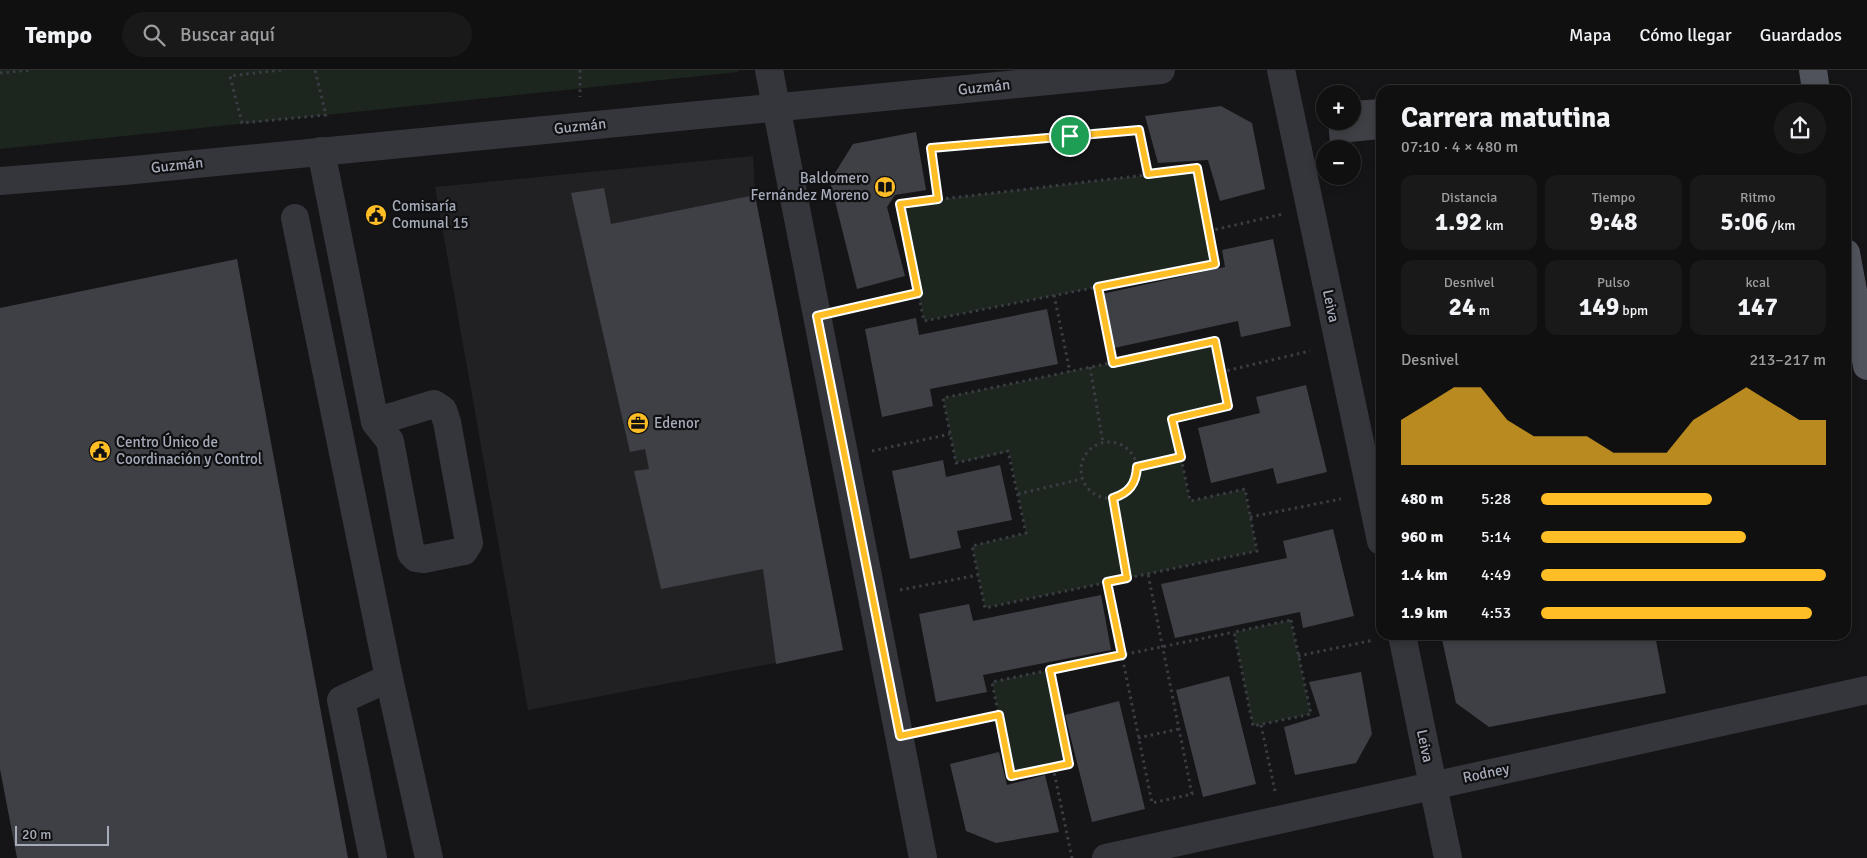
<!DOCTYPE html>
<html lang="es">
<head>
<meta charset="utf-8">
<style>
  :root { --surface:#101011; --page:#19191a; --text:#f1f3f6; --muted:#9c9d9f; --line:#303031; --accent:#ffbe25 }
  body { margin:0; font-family:Signika,sans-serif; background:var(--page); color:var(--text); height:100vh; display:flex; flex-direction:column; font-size:19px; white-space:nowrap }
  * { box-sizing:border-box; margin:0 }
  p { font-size:16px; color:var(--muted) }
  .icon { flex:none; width:28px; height:28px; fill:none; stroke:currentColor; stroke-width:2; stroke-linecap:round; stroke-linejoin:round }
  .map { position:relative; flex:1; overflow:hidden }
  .details { position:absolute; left:1376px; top:15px; width:475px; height:555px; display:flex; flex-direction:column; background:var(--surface); border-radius:15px; box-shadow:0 2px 8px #0003,0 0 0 1px var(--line) }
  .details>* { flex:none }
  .buttons { position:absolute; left:1316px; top:15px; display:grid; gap:10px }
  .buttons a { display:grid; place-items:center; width:45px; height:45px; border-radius:50%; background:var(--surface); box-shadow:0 2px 8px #0003,0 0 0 1px var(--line); font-size:25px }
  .scale { position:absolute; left:15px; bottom:12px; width:94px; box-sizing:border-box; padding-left:5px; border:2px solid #a5abb9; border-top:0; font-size:14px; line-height:18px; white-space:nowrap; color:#a5abb9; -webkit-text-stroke:4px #101012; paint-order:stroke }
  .pin { position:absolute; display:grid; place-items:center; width:42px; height:42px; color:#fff; margin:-21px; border:2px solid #fff; border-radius:50%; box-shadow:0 1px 5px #0007 }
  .round { display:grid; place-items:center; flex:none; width:52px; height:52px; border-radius:26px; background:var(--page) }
  .headline { display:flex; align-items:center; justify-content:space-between; height:85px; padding:0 25px }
  h1 { font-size:28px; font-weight:700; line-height:38px }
  .figures { display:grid; grid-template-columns:repeat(3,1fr); gap:8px; height:85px; padding:5px 25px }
  .figures div { display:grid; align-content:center; border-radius:12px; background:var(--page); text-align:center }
  .figures b { font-size:25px; font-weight:700 }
  .figures small { font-size:14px; font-weight:400 }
  .figures p { font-size:14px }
  .chart { height:140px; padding:10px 25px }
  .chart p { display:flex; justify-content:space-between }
  .chart svg { width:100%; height:90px; margin-top:5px; fill:var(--accent); opacity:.7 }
  ul { padding:0 25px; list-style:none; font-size:16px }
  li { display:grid; grid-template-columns:80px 60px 1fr; align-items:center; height:38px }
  li i { height:12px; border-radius:6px; background:var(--accent) }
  header { display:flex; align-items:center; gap:30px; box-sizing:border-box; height:70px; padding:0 25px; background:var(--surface); border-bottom:1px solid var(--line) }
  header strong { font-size:24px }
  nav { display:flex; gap:28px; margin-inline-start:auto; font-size:18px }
  .search { width:350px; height:45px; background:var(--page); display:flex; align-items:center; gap:12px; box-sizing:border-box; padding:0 18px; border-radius:28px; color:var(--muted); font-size:19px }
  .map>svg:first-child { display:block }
  .built { fill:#212124 }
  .green { fill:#1c251e }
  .building { fill:#3e4045 }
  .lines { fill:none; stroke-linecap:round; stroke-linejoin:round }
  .path { stroke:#3b3d44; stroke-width:3; stroke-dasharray:2.5 4; stroke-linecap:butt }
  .minor { stroke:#35363c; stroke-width:28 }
  .major { stroke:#51535c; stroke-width:28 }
  .route-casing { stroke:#fff; stroke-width:10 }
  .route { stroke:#ffbe25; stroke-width:6 }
  .labels { text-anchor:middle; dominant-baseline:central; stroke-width:4.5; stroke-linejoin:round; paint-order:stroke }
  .street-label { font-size:15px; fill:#a5abb9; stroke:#101012 }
  .poi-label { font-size:15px; fill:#a5abb9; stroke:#101012; text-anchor:start }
</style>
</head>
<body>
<header>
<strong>Tempo</strong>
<div class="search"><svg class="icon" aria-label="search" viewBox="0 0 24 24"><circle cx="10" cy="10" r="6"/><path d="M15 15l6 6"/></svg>Buscar aquí</div>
<nav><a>Mapa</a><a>Cómo llegar</a><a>Guardados</a></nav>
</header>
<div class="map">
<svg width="1867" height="788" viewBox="0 0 1867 788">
  <rect width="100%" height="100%" fill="#151517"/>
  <path class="built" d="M753,86l2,39 88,455 -315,60 -93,-523z"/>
  <g class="green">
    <path d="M0,0h738v2l-738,77z"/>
    <path d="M1197,99l18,95 -291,57 -24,-117z"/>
    <path d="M1215,271l13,65 -55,13 17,82 55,-12 12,62 -272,57 -13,-62 54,-13 -17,-81 -53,11 -13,-65z"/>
    <path d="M1291,550l20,94 -58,12 -19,-94z"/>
    <path d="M1049,600l20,94 -58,12 -19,-94z"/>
  </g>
  <g class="building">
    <path d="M1381,29v40l-51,5 -2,-23h24v-20z"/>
    <path d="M1221,36l31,17 13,66 -45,12 -12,-41 -50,3 -13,-47z"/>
    <path d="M916,62l10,58 -31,5 -8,12 18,69 -48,13 -27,-108 23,-37z"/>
    <path d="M604,118l7,36 144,-29 88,455 -67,14 -13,-95 -102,20 -27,-118 15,-2 -4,-20 -15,3 -59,-259z"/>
    <path d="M1273,169l18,87 -50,11 -3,-16 -124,27 -12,-54 123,-27 -3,-17z"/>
    <path d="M237,189l111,599h-331l-17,-89v-461z"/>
    <path d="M1047,239l11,55 -128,25 3,17 -51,11 -17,-88 51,-11 3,17z"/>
    <path d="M1306,315l21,87 -50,12 -4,-16 -62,15 -13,-55 62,-15 -4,-16z"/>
    <path d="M943,390l3,17 54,-12 12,55 -55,11 4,17 -51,11 -18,-88z"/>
    <path d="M1333,459l21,87 -51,12 -3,-16 -125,26 -14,-54 126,-26 -4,-17z"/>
    <path d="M1101,525l10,55 -128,25 4,17 -51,10 -17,-88 50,-10 4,17z"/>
    <path d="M1441,565h214l11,58 -177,34 -33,-24z"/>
    <path d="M1361,602l11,62 -16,29 -61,12 -11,-48 36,-11 -11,-34z"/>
    <path d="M1229,606l27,108 -53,13 -27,-107z"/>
    <path d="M1119,631l26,108 -53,13 -27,-107z"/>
    <path d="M999,682l8,33 38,-10 14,57 -63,11 -30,-12 -16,-67z"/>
  </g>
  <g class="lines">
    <g class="path">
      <path d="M281,0l-51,6 12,47 84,-8 -11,-45"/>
      <path d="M580,0v27"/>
      <path d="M0,3l31,-3"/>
      <path d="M1197,99l18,95 -291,57 -24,-117z"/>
      <path d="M938,129l-7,-51 208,-18 9,45"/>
      <path d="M1209,161l74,-17"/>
      <path d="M1098,217l15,76"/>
      <path d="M1054,225l16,77"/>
      <path d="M845,239l74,-16"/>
      <path d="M1215,271l13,65 -55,13 17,82 55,-12 12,62 -272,57 -13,-62 54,-13 -18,-82 -52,12 -13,-65z"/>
      <path d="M1090,297l13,76"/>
      <path d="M1221,302l89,-21"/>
      <circle cx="1109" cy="400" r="28"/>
      <path d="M872,381l78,-17"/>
      <path d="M1137,397l43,-10"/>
      <path d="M1018,424l64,-15"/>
      <path d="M1113,429l14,79"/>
      <path d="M1250,447l91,-18"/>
      <path d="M1107,512l45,221 40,-9 -44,-220"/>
      <path d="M900,520l78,-15"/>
      <path d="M1291,550l20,94 -58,12 -19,-94z"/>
      <path d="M1298,586l76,-16"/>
      <path d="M1049,600l20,94 -58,12 -19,-94z"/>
      <path d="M1049,600l185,-38"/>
      <path d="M1261,655l14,66"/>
      <path d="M927,660l72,-15"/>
      <path d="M1138,668l41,-9"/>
      <path d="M1053,697l19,91"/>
    </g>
    <g class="minor">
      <path d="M769,0l154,788"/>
      <path d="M1281,0l100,471"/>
      <path d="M321,81l54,271 15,19 21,112 5,5 8,1 40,-8 5,-8 -22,-121 -4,-12 -9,-6 -59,18"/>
      <path d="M0,111l124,-10 1037,-101"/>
      <path d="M295,148l94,460 40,180"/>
      <path d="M1402,565l46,223"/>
      <path d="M373,788l-32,-158 48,-22"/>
      <path d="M1106,788l761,-168"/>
    </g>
    <g class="major">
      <path d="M1813,0l3,20"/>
      <path d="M1846,183l21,113"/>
    </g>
  </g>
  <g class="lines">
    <g class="route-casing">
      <path id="route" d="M1139,60l9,44 49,-6 18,96 -117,23 15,76 102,-22 13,65 -56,13 9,38 -44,10c-1,17 -8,26 -24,31l14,80 -20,4 15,73 -72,15 19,94 -58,12 -12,-61 -99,21 -83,-420 101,-23 -18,-89 38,-5 -7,-51z"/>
    </g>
    <use href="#route" class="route"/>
  </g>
  <defs>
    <g id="library-disc" transform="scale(1.125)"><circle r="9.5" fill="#ffbe25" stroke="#101012"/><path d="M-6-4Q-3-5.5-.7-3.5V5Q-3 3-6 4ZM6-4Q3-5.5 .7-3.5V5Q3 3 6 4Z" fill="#111"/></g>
    <g id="civic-disc" transform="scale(1.125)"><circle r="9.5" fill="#ffbe25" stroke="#101012"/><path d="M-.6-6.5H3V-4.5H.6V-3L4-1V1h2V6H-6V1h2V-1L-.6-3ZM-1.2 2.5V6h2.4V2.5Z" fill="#111"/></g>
    <g id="office-disc" transform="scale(1.125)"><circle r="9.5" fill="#ffbe25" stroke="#101012"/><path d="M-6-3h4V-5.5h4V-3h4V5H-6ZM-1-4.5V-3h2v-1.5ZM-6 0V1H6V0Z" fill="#111"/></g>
  </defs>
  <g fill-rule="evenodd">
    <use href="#library-disc" x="885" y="117"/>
    <use href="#civic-disc" x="376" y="145"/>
    <use href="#office-disc" x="638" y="353"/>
    <use href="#civic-disc" x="100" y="381"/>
  </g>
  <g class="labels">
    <g class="street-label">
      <text transform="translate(984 17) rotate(-6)">Guzmán</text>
      <text transform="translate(580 56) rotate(-6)">Guzmán</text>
      <text transform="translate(177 95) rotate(-6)">Guzmán</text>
      <text transform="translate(1331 236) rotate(78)">Leiva</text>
      <text transform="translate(1425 676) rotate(78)">Leiva</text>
      <text transform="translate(1486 703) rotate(-12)">Rodney</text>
    </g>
    <g class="poi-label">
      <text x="869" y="108" text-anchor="end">Baldomero<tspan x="869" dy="17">Fernández Moreno</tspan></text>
      <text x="392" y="136">Comisaría<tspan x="392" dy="17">Comunal 15</tspan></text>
      <text x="654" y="353">Edenor</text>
      <text x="116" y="372">Centro Único de<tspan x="116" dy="17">Coordinación y Control</tspan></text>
    </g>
  </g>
</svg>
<div class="buttons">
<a>+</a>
<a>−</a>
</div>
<div class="scale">20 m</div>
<div class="pin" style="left:1070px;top:66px;background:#1e9e55"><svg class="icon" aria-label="arrive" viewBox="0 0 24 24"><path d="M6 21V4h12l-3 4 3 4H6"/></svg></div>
<section class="details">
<div class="headline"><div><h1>Carrera matutina</h1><p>07:10 · 4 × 480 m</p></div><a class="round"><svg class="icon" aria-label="share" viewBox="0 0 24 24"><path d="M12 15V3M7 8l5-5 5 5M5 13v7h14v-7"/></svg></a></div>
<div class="figures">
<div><p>Distancia</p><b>1.92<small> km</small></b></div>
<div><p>Tiempo</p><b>9:48</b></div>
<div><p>Ritmo</p><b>5:06<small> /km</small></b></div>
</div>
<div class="figures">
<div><p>Desnivel</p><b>24<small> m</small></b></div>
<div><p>Pulso</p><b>149<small> bpm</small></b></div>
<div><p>kcal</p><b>147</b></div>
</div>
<div class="chart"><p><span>Desnivel</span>213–217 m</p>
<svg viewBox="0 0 160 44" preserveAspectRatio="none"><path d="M0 44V22L10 14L20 6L30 6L40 22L50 30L60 30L70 30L80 38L90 38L100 38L110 22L120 14L130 6L140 14L150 22L160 22V44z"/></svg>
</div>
<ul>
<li><b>480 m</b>5:28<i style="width:60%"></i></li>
<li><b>960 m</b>5:14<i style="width:72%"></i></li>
<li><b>1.4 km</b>4:49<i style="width:100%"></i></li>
<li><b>1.9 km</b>4:53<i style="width:95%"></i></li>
</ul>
</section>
</div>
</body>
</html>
